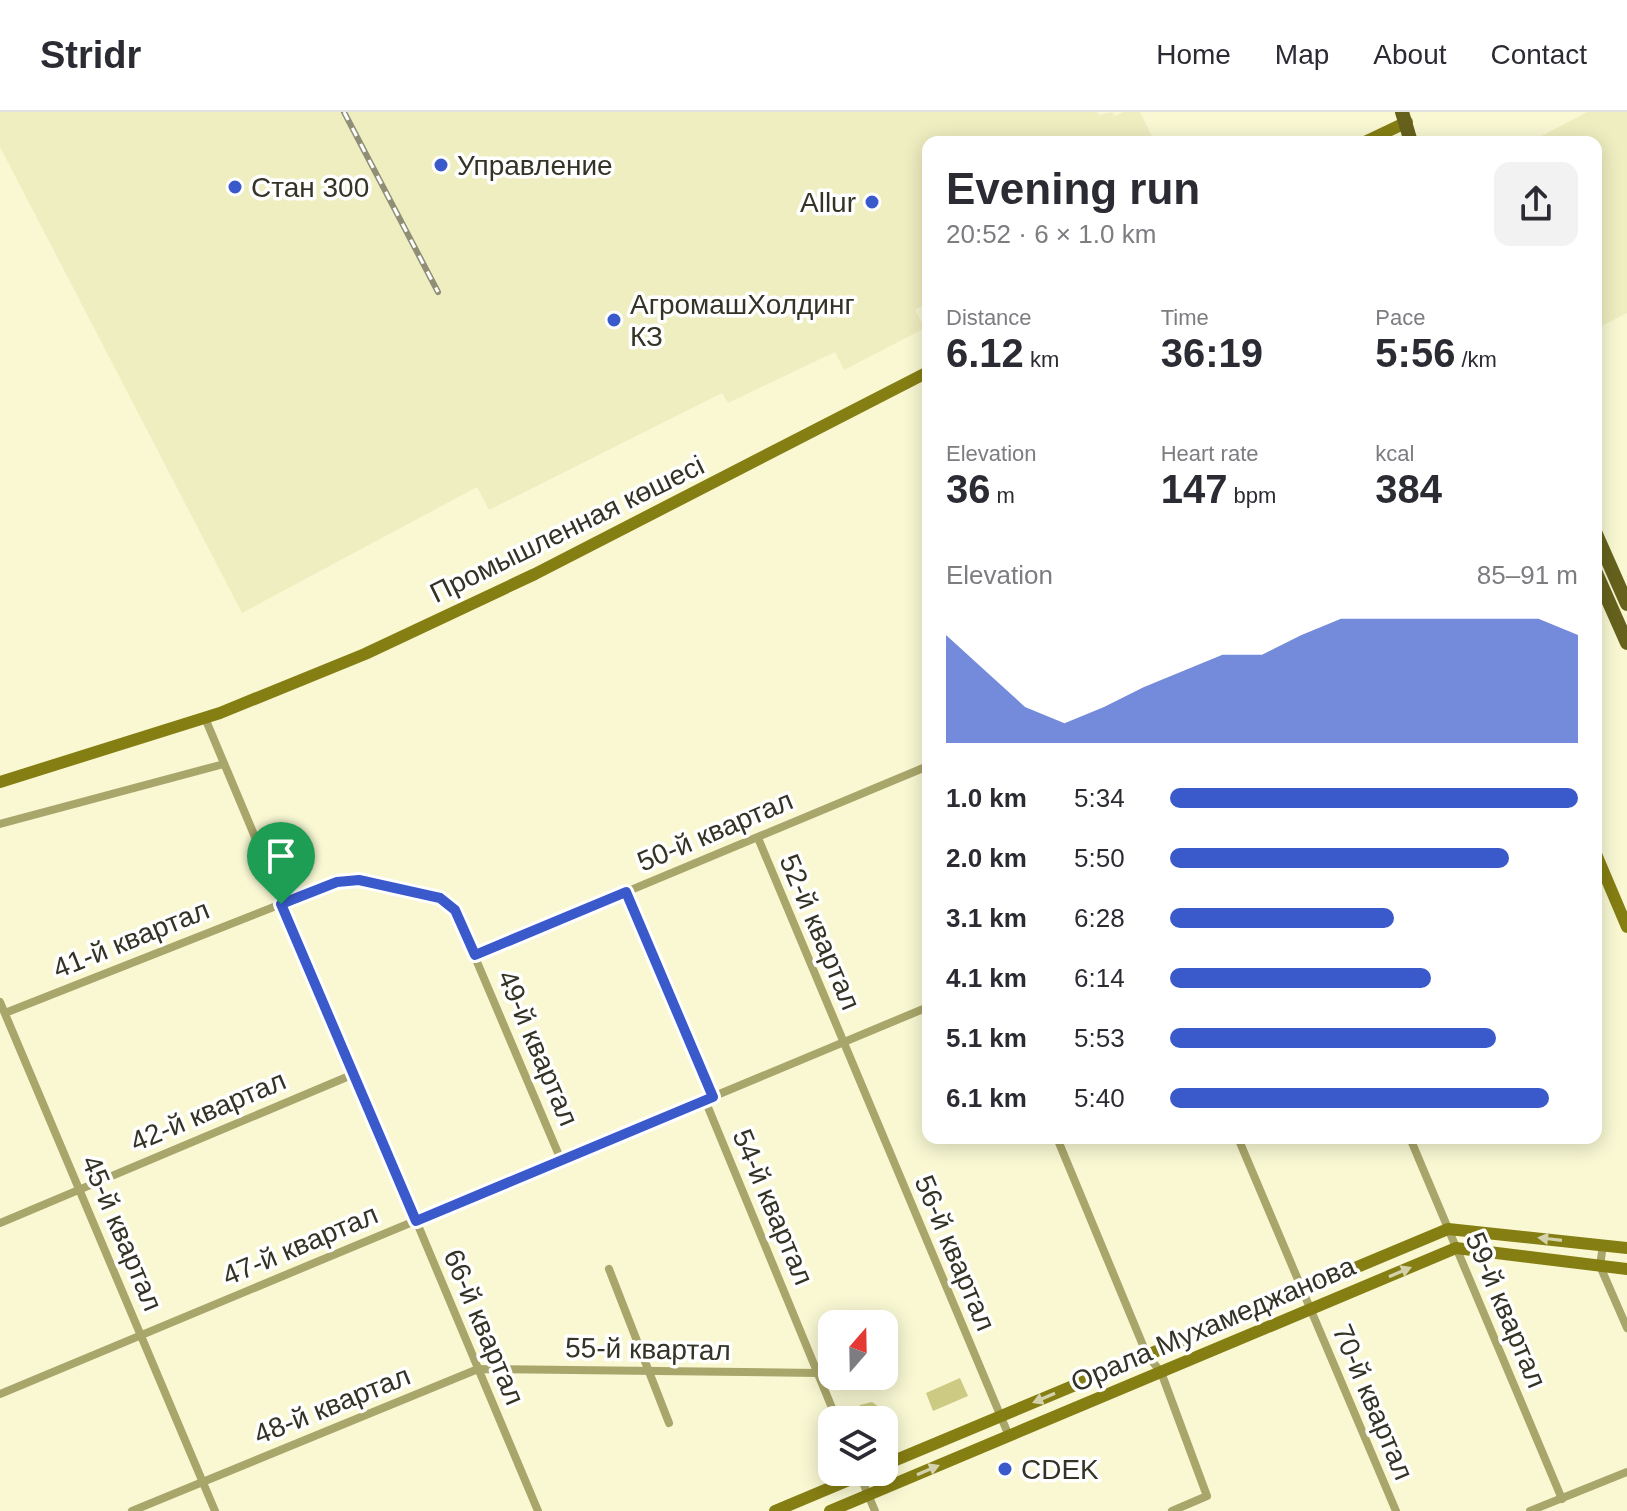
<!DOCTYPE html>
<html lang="en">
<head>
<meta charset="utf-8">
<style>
  :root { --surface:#fff; --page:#f2f2f3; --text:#2b2b33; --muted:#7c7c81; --line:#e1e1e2; --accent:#3a59cb }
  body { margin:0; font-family:Arial,sans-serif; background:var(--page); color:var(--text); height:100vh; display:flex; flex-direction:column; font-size:30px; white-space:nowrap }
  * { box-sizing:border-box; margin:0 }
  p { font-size:26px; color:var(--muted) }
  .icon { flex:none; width:44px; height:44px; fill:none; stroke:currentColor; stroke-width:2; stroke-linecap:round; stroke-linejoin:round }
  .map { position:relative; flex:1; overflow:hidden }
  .side { position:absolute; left:922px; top:24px; width:680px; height:1008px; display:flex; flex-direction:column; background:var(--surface); border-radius:16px; box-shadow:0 4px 20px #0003 }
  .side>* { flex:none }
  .needle { width:52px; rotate:20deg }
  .controls { position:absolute; left:818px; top:1198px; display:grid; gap:16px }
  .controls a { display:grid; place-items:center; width:80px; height:80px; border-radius:16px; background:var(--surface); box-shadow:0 4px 20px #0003; font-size:40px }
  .pin { position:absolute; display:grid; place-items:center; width:68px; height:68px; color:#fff; margin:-82px -34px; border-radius:50% 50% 50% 0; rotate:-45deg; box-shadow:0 0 8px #0007 }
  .pin .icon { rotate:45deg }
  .round { display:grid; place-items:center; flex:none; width:84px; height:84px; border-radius:16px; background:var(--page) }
  .overview { display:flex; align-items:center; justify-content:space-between; height:136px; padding:0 24px }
  h1 { font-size:44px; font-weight:600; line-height:60px }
  .figures { display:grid; grid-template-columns:repeat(3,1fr); gap:12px; height:136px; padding:8px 24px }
  .figures div { display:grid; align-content:center }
  .figures b { font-size:40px; font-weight:600 }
  .figures small { font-size:22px; font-weight:400 }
  .figures p { font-size:22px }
  .chart { height:224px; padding:16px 24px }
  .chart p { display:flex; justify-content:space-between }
  .chart svg { width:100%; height:144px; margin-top:8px; fill:var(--accent); opacity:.7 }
  ul { padding:0 24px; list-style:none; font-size:26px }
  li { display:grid; grid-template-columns:128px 96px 1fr; align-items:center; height:60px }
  li i { height:20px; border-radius:10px; background:var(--accent) }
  header { display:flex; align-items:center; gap:48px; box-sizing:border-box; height:112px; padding:0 40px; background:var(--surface); border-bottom:2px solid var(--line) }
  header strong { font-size:38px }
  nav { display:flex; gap:44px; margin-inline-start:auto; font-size:28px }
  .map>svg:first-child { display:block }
  .built { fill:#efeec1 }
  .green { fill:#cdca84 }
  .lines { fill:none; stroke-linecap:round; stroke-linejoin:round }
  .street { stroke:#a9a66b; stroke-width:8 }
  .secondary { stroke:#857e13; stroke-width:12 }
  .primary { stroke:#66621d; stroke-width:14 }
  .rail-casing { stroke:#8f8e76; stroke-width:6 }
  .rail { stroke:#fff; stroke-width:3; stroke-dasharray:9; stroke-linecap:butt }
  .oneway { fill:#d4d2ac }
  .route-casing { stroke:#fff; stroke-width:16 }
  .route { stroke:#3a59cb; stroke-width:10 }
  .poi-dot { fill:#3a59cb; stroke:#fff; stroke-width:3 }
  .labels { text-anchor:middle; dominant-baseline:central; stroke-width:7; stroke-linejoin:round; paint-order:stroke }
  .poi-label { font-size:28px; fill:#343325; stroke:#fff; text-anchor:start }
  .street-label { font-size:28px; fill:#343325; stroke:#fff }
</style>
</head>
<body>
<header>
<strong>Stridr</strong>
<nav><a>Home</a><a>Map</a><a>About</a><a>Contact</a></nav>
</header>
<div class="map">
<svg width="1627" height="1399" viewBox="0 0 1627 1399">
  <rect width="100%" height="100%" fill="#f9f8d3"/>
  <g class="built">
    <path d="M0,0h1097l2,3 13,-3 3,4 8,-4h17l15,30h-227v161l-13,7 10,18 -81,42 -9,-18 -107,51 -6,-10 -233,117 -12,-23 -235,126 -242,-466z"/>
    <path d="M1587,0h40v201l-31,16v-187h-66z"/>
  </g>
  <g class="green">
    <path d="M960,1266l8,18 -35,15 -7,-18z"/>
    <path d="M872,1290l14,10 2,11 -4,8v-11h-32l8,-15z"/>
  </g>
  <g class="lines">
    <g class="street">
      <path d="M205,606l333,793"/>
      <path d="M0,712l224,-60"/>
      <path d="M758,726l251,598"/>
      <path d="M626,780l87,205"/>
      <path d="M475,843l453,-189"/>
      <path d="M0,890l215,509"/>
      <path d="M5,901l332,-131c36,-4 89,5 118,28l106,250"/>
      <path d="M705,988l132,320"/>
      <path d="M1057,1026l90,217 14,17 46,124 -35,15"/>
      <path d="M1238,1026l158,373"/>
      <path d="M1410,1026l152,361"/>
      <path d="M0,1111l354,-149"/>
      <path d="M1603,1133l-3,21 27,62"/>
      <path d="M609,1157l60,154"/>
      <path d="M0,1282l928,-387"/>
      <path d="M859,1361l16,38"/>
      <path d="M132,1399l346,-142 340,4"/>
      <path d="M1530,1399l97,-39"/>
    </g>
    <g class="secondary">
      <path d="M1365,30l42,-20"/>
      <path d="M0,670l220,-69 145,-59 170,-80 393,-202"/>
      <path d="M1596,742l31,73"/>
      <path d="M884,1353l564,-236 179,19"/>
      <path d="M775,1399l93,-39"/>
      <path d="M830,1399l626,-263 171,21"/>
    </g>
    <g class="primary">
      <path d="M1402,0l9,30"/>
      <path d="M1596,422l31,70"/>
      <path d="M1596,461l31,70"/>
    </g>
    <g class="rail-casing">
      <path id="rail" d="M344,0l94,180"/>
    </g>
    <use href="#rail" class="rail"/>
  </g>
  <defs><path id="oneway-solid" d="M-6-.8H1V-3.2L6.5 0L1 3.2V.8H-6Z" transform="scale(2)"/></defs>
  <g class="oneway">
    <use href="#oneway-solid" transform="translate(1550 1127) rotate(-173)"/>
    <use href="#oneway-solid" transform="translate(1400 1160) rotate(-23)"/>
    <use href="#oneway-solid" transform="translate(1044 1286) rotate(157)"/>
    <use href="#oneway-solid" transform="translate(928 1358) rotate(-23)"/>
  </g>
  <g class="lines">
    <g class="route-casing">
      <path id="route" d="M359,768l81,18 15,12 20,45 151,-63 87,205 -297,124 -135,-317 56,-22z"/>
    </g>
    <use href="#route" class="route"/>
  </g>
  <g class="poi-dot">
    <circle cx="441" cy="53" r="8"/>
    <circle cx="235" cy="75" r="8"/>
    <circle cx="872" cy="90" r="8"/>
    <circle cx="614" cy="208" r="8"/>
    <circle cx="1005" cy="1357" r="8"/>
  </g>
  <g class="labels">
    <g class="poi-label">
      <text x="457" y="53">Управление</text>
      <text x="251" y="75">Стан 300</text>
      <text x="856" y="90" text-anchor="end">Allur</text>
      <text x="630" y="192">АгромашХолдинг<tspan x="630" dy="32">КЗ</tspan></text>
      <text x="1021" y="1357">CDEK</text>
    </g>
    <g class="street-label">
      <text transform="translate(567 417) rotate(-26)">Промышленная көшесі</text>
      <text transform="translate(715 719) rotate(-23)">50-й квартал</text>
      <text transform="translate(820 820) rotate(67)">52-й квартал</text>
      <text transform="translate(131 827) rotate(-22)">41-й квартал</text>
      <text transform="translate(538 936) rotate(67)">49-й квартал</text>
      <text transform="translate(208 999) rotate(-23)">42-й квартал</text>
      <text transform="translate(773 1095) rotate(67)">54-й квартал</text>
      <text transform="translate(122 1121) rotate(67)">45-й квартал</text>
      <text transform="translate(300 1133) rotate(-23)">47-й квартал</text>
      <text transform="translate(955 1141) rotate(67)">56-й квартал</text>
      <text transform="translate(1506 1198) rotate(67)">59-й квартал</text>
      <text transform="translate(1213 1212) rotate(-23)">Орала Мухамеджанова</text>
      <text transform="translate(484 1215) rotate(67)">66-й квартал</text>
      <text transform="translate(648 1237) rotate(1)">55-й квартал</text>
      <text transform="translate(1373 1290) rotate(67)">70-й квартал</text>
      <text transform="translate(332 1293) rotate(-22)">48-й квартал</text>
    </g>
  </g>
</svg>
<div class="controls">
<a><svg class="needle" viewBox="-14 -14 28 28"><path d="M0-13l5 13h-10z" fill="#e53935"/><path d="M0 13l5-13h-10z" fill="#7c7c81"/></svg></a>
<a><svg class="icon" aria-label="layers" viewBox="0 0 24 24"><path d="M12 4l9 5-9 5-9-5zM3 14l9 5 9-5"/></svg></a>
</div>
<div class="pin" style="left:281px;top:792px;background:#1e9e55"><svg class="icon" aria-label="arrive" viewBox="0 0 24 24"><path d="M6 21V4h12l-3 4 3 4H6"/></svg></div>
<section class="side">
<div class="overview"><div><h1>Evening run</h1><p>20:52 · 6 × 1.0 km</p></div><a class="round"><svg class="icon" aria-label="share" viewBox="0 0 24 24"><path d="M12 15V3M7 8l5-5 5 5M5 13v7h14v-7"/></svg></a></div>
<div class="figures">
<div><p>Distance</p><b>6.12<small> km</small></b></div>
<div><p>Time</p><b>36:19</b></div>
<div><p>Pace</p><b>5:56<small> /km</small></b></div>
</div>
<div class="figures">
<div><p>Elevation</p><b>36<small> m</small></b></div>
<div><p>Heart rate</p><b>147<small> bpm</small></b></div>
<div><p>kcal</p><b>384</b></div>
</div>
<div class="chart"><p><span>Elevation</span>85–91 m</p>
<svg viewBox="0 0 160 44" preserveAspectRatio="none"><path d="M0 44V11L10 22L20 33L30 38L40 33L50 27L60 22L70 17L80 17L90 11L100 6L110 6L120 6L130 6L140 6L150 6L160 11V44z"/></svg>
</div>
<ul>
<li><b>1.0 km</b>5:34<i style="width:100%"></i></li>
<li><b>2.0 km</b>5:50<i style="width:83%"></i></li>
<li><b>3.1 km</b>6:28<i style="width:55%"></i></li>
<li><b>4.1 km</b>6:14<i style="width:64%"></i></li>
<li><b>5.1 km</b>5:53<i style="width:80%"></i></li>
<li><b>6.1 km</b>5:40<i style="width:93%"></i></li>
</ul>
</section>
</div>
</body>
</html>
